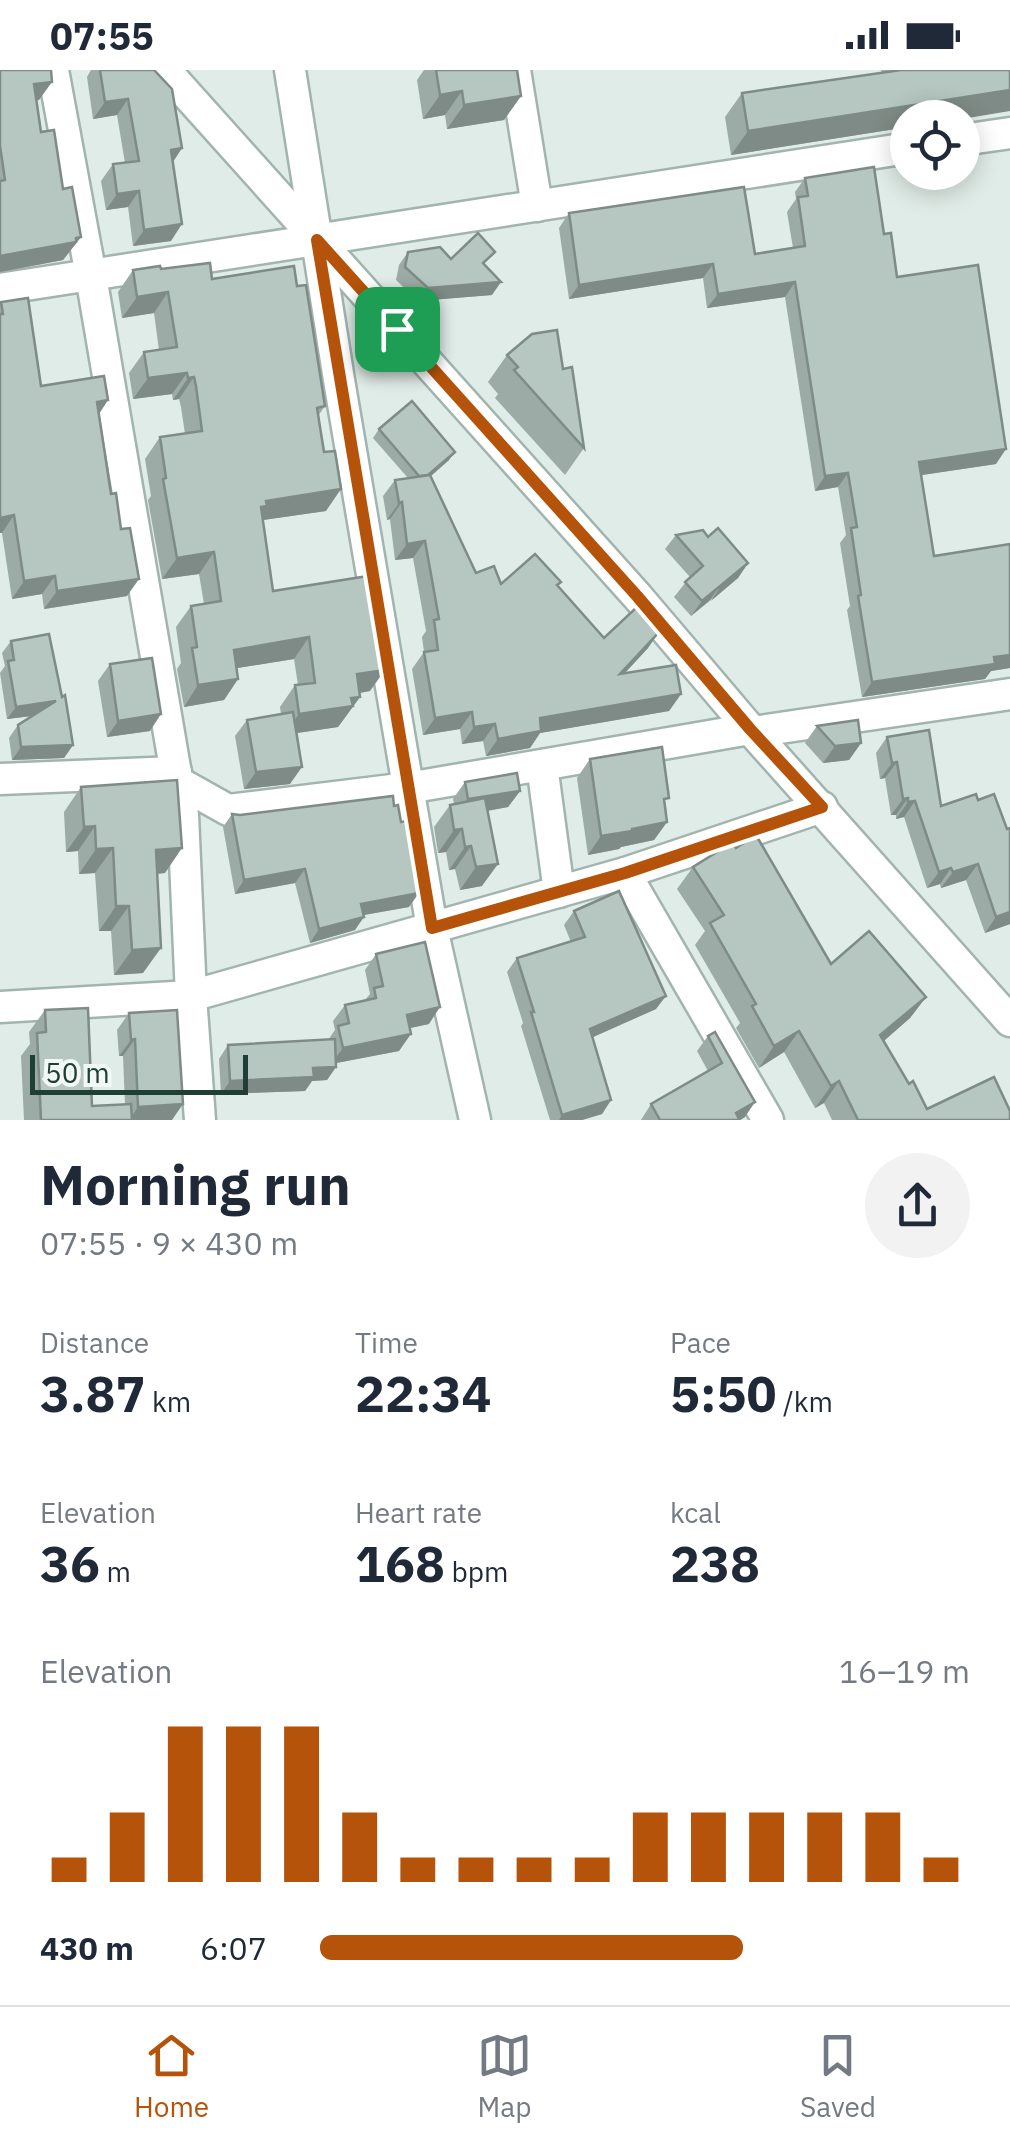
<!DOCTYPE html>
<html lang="en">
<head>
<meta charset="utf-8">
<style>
  :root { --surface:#fff; --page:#f2f2f3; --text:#1f2937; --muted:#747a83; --line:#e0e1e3; --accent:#b45309 }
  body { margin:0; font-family:"IBM Plex Sans",sans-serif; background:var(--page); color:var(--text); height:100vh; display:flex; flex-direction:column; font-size:38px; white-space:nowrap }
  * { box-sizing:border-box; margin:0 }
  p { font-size:32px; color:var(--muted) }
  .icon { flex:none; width:55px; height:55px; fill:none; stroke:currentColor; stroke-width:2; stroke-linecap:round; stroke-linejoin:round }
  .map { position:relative; height:1050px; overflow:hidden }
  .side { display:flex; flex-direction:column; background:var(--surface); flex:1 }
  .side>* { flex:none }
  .controls { position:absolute; left:890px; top:30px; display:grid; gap:20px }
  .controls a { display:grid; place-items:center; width:90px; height:90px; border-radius:50%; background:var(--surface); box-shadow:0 5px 25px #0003; font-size:50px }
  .scale { position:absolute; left:30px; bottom:25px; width:218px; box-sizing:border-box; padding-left:10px; border:5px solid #1f3e36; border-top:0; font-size:28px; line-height:35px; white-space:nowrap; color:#1f3e36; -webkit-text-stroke:8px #f1f8f5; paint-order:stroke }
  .pin { position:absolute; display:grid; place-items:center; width:85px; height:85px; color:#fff; margin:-42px; border-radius:20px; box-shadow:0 5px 15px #0006 }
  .round { display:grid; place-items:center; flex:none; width:105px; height:105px; border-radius:52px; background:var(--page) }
  .head { display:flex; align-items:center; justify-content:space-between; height:170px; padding:0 40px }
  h1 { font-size:55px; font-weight:700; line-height:75px }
  .metrics { display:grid; grid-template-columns:repeat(3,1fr); gap:15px; height:170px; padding:10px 40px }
  .metrics div { display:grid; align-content:center }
  .metrics b { font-size:50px; font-weight:700 }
  .metrics small { font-size:28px; font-weight:400 }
  .metrics p { font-size:28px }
  .chart { height:280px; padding:20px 40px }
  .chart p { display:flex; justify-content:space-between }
  .chart svg { width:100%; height:180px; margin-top:10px; stroke:var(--accent); stroke-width:6 }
  ul { padding:0 40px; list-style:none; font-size:32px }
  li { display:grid; grid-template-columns:160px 120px 1fr; align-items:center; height:75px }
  li i { height:25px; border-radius:12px; background:var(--accent) }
  .status { display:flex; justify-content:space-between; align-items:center; height:70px; padding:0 50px; background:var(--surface); direction:ltr }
  .status svg { height:28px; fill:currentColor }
  .tabs { display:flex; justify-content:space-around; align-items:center; height:140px; border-top:2px solid var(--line); background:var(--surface); font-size:28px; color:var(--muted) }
  .tabs a { display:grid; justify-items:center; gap:5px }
  .tabs .active { color:var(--accent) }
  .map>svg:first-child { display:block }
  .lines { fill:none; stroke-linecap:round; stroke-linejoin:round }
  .minor-casing { stroke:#a2b4ae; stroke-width:35 }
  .tertiary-casing { stroke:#a2b4ae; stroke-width:35 }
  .minor { stroke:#fff; stroke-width:30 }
  .tertiary { stroke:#fff; stroke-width:30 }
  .wall { fill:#9caba5 }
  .shaded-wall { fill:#7f8b86 }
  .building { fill:#b5c7c0; stroke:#7f8b86; stroke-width:2.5 }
  .route-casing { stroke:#fff; stroke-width:20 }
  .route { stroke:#b45309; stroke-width:12 }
</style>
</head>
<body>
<div class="status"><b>07:55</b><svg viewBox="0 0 49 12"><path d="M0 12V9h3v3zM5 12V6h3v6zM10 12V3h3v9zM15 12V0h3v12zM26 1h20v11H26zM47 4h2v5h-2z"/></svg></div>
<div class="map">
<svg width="1010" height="1050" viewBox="0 0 1010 1050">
  <rect width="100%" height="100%" fill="#e0ece7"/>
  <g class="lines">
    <g class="minor-casing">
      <g id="minor">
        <path d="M53,0l38,206 92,539 8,181 9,124"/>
        <path d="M290,0l49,310 93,548 43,192"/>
        <path d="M515,0l22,136"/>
        <path d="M962,70l48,-7"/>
        <path d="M0,219l908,-141"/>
        <path d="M753,662l257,-38"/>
        <path d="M542,695l17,127"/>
        <path d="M0,709l176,-7"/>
        <path d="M178,712l50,28 180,-22 342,-59"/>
        <path d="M625,803l143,247"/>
        <path d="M0,937l191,-11 434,-123 197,-66"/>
      </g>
    </g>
    <g class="tertiary-casing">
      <path id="tertiary" d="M165,0l472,526 113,133 260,292"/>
    </g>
    <use href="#minor" class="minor"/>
    <use href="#tertiary" class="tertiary"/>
  </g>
  <g class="wall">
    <path d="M0,0l39,30h-2l4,32 40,105 -18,23 -63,12z"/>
    <path d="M91,0h63l28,78 -9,13 -2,80 -38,5 -5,-39 -22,3 -5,-29 12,-17 12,-1 -8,-48 -24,4 -6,-42z"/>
    <path d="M424,0h93l4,26 -17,24 -57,9 -2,-14 -22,4 -6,-39z"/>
    <path d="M881,0h129l-102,48v9l-177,28 -6,-38 17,-24 140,-20z"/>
    <path d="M805,108l79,56 13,43 99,187 -75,11 13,81 76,-12v124l-19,3 -6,8 -123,18 -15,-87 3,-4 -10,-63 6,-8 -8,-48 -23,4 -30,-194 -78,11 -4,-30 -134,21 -10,-71 10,-15 186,41 38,-6 -6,-36 9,-13 -1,-7z"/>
    <path d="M408,182l78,13 6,30 -74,6 -22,-21 3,-15z"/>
    <path d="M161,199l51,10 85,7 28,120 -7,10 8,95 -63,9 10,71 97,100 -11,2 1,4 -22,30 -42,6 -6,51 -46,5 -9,-53 12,-16 34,-6 -1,-7 15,-22h3l-4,-26 -57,9 1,11 -14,21 -40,7 -7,-38 4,-6 -5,-36 15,-21 13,-2 -5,-30 -37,5 -14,-79 3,-4 -6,-37 15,-22 25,-3 -4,-27 -2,-8 -6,1 -1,-6 -39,5 -4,-26 15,-21 15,-2 -5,-37 -32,5 -4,-26 15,-22z"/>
    <path d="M1,232l40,84 67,14 -9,14 28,182 -83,13 -2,-15 -30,5 -10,-66h-2v-229z"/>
    <path d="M507,285l56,14 21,79 -19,27 -70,-77 3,-4 -10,-12z"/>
    <path d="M379,359l70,31 -18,16 45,97 25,11 57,2 46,52 44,10 -23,25 56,21 -12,17 -129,22 -10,15 -44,8 -3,-15 -21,3 -2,-15 -37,6 -11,-66 12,-17 -2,-15 4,-6 -13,-73 -18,2 -5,-41 -3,1 -4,-24 12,-16 13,-2 -35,-40z"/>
    <path d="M676,465l32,2 40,26 -10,15 -47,38 -17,-19 16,-20 -25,-28z"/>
    <path d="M11,571l51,56 11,48 -9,13 -52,2 -3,-22 9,-13 15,-9 -26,3 -7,-46 5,-7 -3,-13z"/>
    <path d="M110,594l40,67 -43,6 -9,-56z"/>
    <path d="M817,656l44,17 -12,17 -26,3 -18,-20z"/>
    <path d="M887,667l54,69 37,-6 29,29 3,-1v96l-25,9 -19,-53 -25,8 -1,-4 -13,4 -23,-71 -8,2v-4h-5l-6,-37 -5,1 -4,-26z"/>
    <path d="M590,689l75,46 2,17 -13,18 -33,7 -2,2 -31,6 -11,-77z"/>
    <path d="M465,712l55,9 -12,16 -20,4 -6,75 -22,4 -5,-21 -6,1 -3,-18 -8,1 -4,-26 16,-22 4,-1 -1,-5z"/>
    <path d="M81,717l84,86 -8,1 -14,99 -29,2 -3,-44h-12l-4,-58 -16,1 -1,-23 -12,1 -2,-40z"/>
    <path d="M394,736l15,101 -45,8 -9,15 -45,13 -15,-60 -60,11 -12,-67 9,-13 8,1z"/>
    <path d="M736,778l95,116 95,33 -16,21 -26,23 25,43 18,25 83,11h-178l-8,-17 -9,5 -31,-56 -25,16 -23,-40 4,-5 -45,-78 10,-14 -28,-42 16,-22z"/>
    <path d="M574,841l82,98 -64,28 19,63 -9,14 -20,6h-32l-29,-94 2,-3 -16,-51 10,-14 54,-16 -7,-17z"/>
    <path d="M376,884l53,70 -19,4 -11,23 -63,12v4l-9,13 -15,1 -7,10 -84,3 -2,-35 9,-14 100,-5 7,-10 -2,-9 12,-16 20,-5 5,-6 -5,-24z"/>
    <path d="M45,940l47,96 33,-2 -2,-48h-4l-2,-26 12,-17 43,107h-148l-3,-64 9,-12 -1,-12z"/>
    <path d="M715,962l30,85 -5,3h-99l10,-16 57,-33 -11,-20 11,-15z"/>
  </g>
  <g class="shaded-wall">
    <path d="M52,12l-13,18 -18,3 13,-19z"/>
    <path d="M1010,20v21l-48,8 -54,-1v9l-177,28 17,-24z"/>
    <path d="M462,21l-17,24 -22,4 17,-24z"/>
    <path d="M521,26l-17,24 -57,9 17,-24z"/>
    <path d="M128,29l-11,16 -24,4 12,-17z"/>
    <path d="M182,78l-11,17v-15z"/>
    <path d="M139,121l-11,16 -22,3 11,-16z"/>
    <path d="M182,154l-11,17 -38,5 11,-16z"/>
    <path d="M81,167l-18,23 -63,12v-16z"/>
    <path d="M713,194l-10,14 -134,21 10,-14z"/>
    <path d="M501,212l-9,13 -74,6 10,-13z"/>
    <path d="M795,212l-10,15 -78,11 11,-14z"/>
    <path d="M168,222l-14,21 -32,5 15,-21z"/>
    <path d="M187,303l-15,21 -39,5 15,-21z"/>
    <path d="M194,307l-15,22 -6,1 15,-22z"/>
    <path d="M108,330l-12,18 1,-16z"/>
    <path d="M1006,379l-10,15 -87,13 10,-15z"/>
    <path d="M455,382l-6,8 -32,28 6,-8z"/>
    <path d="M848,403l-10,14 -23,4 10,-15z"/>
    <path d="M341,419l-15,22 -70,10 -10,7 20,-27z"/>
    <path d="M402,432l-12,17 -3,1 12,-17z"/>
    <path d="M14,445l-12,18h-2v-15z"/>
    <path d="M425,471l-12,17 -18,2 12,-16z"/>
    <path d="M214,482l-15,22 -37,5 15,-21z"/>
    <path d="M748,493l-10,15 -27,23 10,-15z"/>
    <path d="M55,506l-13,18 -30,5 12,-18z"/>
    <path d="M139,509l-12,17 -83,13 13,-18z"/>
    <path d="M720,515l-10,15 -19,16 11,-15z"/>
    <path d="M660,561l-12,17 -40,43 12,-17z"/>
    <path d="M309,567l-15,22 -75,12 15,-21z"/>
    <path d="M1010,585v13l-19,3 -6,8 -123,18 10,-15z"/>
    <path d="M385,600l-15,21 -28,5 15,-22z"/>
    <path d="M238,609l-14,21 -40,7 14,-22z"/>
    <path d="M681,624l-12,17 -129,22 -10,15 -44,8 12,-17 42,-21z"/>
    <path d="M360,627l-22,30 -54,8 15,-21 52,-16z"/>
    <path d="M56,631l-9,13 -40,5 9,-12z"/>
    <path d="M472,642l-12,17 -37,6 12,-17z"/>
    <path d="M161,644l-11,17 -43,6 11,-16z"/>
    <path d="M495,654l-12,17 -21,3 12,-17z"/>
    <path d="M861,673l-12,17 -26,3 12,-17z"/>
    <path d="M73,675l-9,13 -52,2 9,-13z"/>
    <path d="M897,692l-12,16 -5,1 12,-16z"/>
    <path d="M302,697l-12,17 -46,5 12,-17z"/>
    <path d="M520,721l-12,16 -52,9 12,-17z"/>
    <path d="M908,728l-12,17h-5l12,-16z"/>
    <path d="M915,731l-11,16 -8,2 12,-17z"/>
    <path d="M667,752l-13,18 -33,7 -2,2 -31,6 13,-19z"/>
    <path d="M95,756l-17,25 -12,1 18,-25z"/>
    <path d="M462,759l-16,23 -8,1 16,-23z"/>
    <path d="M471,776l-16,23 -6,1 16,-23z"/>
    <path d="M113,778l-18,25 -16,1 17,-25z"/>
    <path d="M182,778l-17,25 -27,2 18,-25z"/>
    <path d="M498,794l-16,22 -22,4 16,-23z"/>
    <path d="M978,794l-12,16 -25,8 12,-16z"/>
    <path d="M951,798l-11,16 -13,4 12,-16z"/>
    <path d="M305,799l-10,14 -60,11 9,-14z"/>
    <path d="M419,823l-10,14 -57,10 9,-13z"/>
    <path d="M116,836h13l-18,25h-12z"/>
    <path d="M1010,842v12l-25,9 11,-16z"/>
    <path d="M364,847l-9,13 -45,13 9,-14z"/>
    <path d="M161,878l-18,25 -29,2 18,-25z"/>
    <path d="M666,926l-10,13 -76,34 10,-14z"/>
    <path d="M926,927l-16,21 -45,39 15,-22z"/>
    <path d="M440,937l-11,17 -33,7 11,-16z"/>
    <path d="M799,961l-15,21 -25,16 15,-22z"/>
    <path d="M411,964l-12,17 -68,13 12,-16z"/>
    <path d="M135,969l-12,17h-4l12,-16z"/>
    <path d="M336,997l-9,13 -15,1 -7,10 -84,3 9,-13 83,-13z"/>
    <path d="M839,1011l-15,22 -9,5 16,-22z"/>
    <path d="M611,1030l-9,14 -20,6h-23l3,-5z"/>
    <path d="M755,1032l-10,15 -5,3h-9l5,-7z"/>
    <path d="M183,1034l-11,16h-43l9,-13z"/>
  </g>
  <g class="building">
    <path d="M0,0h51l1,12 -18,2 7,48 13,-2 9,59 9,-2 9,50 -5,1v4l-76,14v-75l5,-1 -5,-34z"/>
    <path d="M100,0h54l18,19 10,59 -11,2 11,74 -38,6 -5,-39 -22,3 -4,-30 26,-3 -11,-62 -23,3z"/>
    <path d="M436,0h81l4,26 -57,9 -2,-14 -22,4z"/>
    <path d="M901,0h109v20l-262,41 -6,-38z"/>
    <path d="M874,97l10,67 7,-1 6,44 81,-12 28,184 -87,13 15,94 76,-12v111l-16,2 1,7 -123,18 -14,-86 3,-1 -10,-67 6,-1 -9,-54 -23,3 -30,-194 -77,12 -5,-30 -134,21 -10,-72 175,-26 11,67 50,-8 -7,-49 10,-1 -3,-18z"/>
    <path d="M478,163l17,19 -12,11 18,19 -73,6 -23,-21 3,-15 32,-5 11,12z"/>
    <path d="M210,193l2,16 82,-13 3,20 9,-1 19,121 -8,2 7,44 11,-1 6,38 -75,12 1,5 -6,1 12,84 95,-15 17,94 -28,4 3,23 -9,1 2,8 -54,8 -4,-29 20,-2 -6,-46 -75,13 4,29 -40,6 -6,-37 5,-1 -6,-41 30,-5 -7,-49 -37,6 -14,-79 3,-1 -6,-41 42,-6 -6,-45 -2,-9 -6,1 -1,-5 -39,5 -4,-26 33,-5 -9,-55 -31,5 -4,-27 27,-4 1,3z"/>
    <path d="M28,228l13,88 63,-10 4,24 -11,2 14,92 5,-1 5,36 9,-1 9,51 -82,12 -2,-15 -31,5 -10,-66 -14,3v-204h3l-2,-12z"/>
    <path d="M557,260l6,39 9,-2 12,81 -70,-78 4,-3 -11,-12 25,-21z"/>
    <path d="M412,331l43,51 -27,23 -9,1 -40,-47z"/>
    <path d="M430,405l46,98 18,-7 7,18 34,-30 26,28 -4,3 47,53 34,-32 22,25 -40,43 56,-9 5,29 -141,24 1,13 -43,8 -3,-15 -21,3 -2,-15 -37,6 -11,-66 14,-2 -4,-30 5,-1 -14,-78 -18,3 -5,-42 -3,1 -4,-23z"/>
    <path d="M718,458l30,35 -46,38 -17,-19 18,-16 -27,-31 27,-5 5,7z"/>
    <path d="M49,564l13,63 3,-2 8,50 -52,2 -3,-22 38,-24 -40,6 -8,-46 6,-1 -3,-19z"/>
    <path d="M152,588l9,56 -43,7 -8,-57z"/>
    <path d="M293,642l9,55 -46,5 -9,-52z"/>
    <path d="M858,650l3,23 -26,3 -18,-20z"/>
    <path d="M929,660l12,76 35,-12 2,6 16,-6 13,35 3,-1v84l-14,5 -18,-53 -25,8 -2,-4 -12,4 -24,-71 -7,1v-4l-5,1 -6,-37 -5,1 -5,-26z"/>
    <path d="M662,677l7,51 -5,1 3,23 -35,7v2l-31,5 -11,-77z"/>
    <path d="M517,703l3,18 -52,8 -3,-17z"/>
    <path d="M177,710l5,68 -26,2 5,98 -29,2 -3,-44h-13l-3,-58 -17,1 -1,-23 -11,1 -3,-40z"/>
    <path d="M393,726l1,10 4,-1 3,17 6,-1 12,72 -58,11 3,13 -45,12 -14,-60 -61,11 -12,-66 8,1z"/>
    <path d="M485,728l13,66 -22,3 -5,-21 -6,1 -3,-18 -8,1 -4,-25z"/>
    <path d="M756,765l75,129 38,-33 57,66 -46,38 29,49 4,-3 14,28 67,-32 16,34v9h-152l-19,-39 -8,5 -32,-55 -25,15 -22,-40 4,-2 -46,-81 14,-8 -31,-48 40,-25 3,6z"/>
    <path d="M619,821l47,105 -76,33 21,71 -49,15 -31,-103h3l-17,-54 68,-21 -11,-26z"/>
    <path d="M425,872l15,65 -33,8 4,19 -68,14 -5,-22 11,-3 -4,-18 31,-7 -2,-10 9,-2 -7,-32z"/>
    <path d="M88,938l4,98 39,-2 1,16h-91l-4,-87 9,-1 -1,-22z"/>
    <path d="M177,940l6,94 -45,3 -3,-68 -4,1 -2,-27z"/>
    <path d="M715,962l40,70 -19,11 3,6 -1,1h-78l-9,-16 71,-41 -14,-27z"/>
    <path d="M335,969l1,28 -23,1 1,9 -84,4 -2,-36z"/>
  </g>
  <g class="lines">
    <g class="route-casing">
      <path id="route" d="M317,170l320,356 113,133 72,78 -197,66 -193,55z"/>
    </g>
    <use href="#route" class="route"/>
  </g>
</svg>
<div class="controls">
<a><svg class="icon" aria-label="locate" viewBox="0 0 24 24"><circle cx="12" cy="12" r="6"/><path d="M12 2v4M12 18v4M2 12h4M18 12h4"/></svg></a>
</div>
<div class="scale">50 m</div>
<div class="pin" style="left:397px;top:259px;background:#1e9e55"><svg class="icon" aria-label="arrive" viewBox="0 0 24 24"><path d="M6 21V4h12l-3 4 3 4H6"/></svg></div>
</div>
<section class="side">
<div class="head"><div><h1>Morning run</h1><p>07:55 · 9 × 430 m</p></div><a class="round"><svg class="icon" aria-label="share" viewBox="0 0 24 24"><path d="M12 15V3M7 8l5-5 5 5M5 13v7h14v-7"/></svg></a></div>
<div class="metrics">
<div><p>Distance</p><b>3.87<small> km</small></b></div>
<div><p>Time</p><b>22:34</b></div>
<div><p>Pace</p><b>5:50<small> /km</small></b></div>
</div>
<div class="metrics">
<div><p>Elevation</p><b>36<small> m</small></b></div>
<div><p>Heart rate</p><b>168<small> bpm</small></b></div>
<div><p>kcal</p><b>238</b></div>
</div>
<div class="chart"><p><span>Elevation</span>16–19 m</p>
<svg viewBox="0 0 160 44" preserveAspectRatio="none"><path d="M5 44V38M15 44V27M25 44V6M35 44V6M45 44V6M55 44V27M65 44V38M75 44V38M85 44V38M95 44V38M105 44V27M115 44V27M125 44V27M135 44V27M145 44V27M155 44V38"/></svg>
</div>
<ul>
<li><b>430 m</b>6:07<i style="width:65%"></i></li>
</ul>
</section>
<nav class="tabs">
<a class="active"><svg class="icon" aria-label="home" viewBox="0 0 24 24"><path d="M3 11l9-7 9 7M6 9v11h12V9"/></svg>Home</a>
<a><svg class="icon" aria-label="map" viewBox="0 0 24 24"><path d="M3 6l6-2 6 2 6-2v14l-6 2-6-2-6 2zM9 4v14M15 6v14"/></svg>Map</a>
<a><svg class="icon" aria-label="saved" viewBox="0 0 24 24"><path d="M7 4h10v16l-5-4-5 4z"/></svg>Saved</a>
</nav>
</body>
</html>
